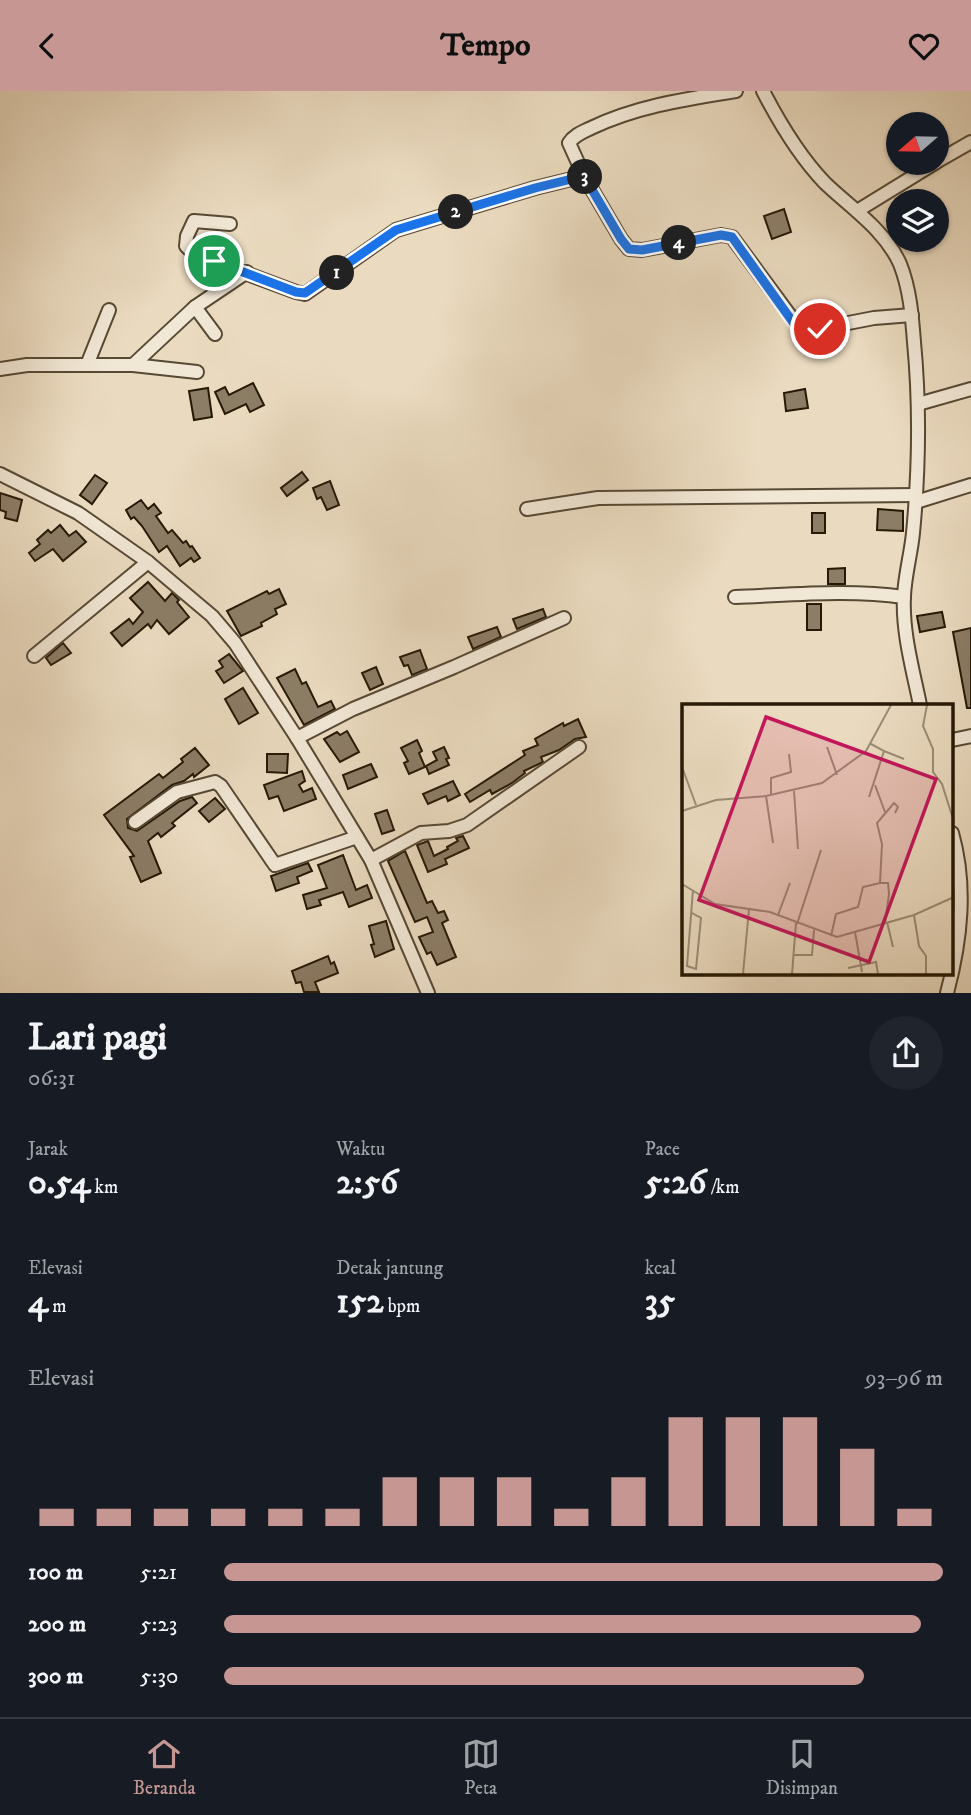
<!DOCTYPE html>
<html lang="id">
<head>
<meta charset="utf-8">
<style>
  :root { --surface:#171b24; --page:#20242c; --text:#f1f3f6; --muted:#9ea1a6; --line:#363941; --accent:#c59692 }
  body { margin:0; font-family:"IM FELL DW Pica",serif; background:var(--page); color:var(--text); height:100vh; display:flex; flex-direction:column; font-size:26px; white-space:nowrap }
  * { box-sizing:border-box; margin:0 }
  p { font-size:23px; color:var(--muted) }
  .icon { flex:none; width:38px; height:38px; fill:none; stroke:currentColor; stroke-width:2; stroke-linecap:round; stroke-linejoin:round }
  .map { position:relative; height:902px; overflow:hidden }
  .panel { display:flex; flex-direction:column; background:var(--surface); flex:1 }
  .panel>* { flex:none }
  .needle { width:46px; rotate:250deg }
  .controls { position:absolute; left:886px; top:21px; display:grid; gap:14px }
  .controls a { display:grid; place-items:center; width:63px; height:63px; border-radius:50%; background:var(--surface); box-shadow:0 2px 5px #0004; font-size:35px }
  .pin { position:absolute; display:grid; place-items:center; width:60px; height:60px; color:#fff; margin:-30px; border:4px solid #fff; border-radius:50%; box-shadow:0 2px 7px #0007 }
  .km { position:absolute; width:35px; height:35px; margin:-18px; border-radius:50%; background:#222; color:#fff; font-size:19px; line-height:35px; text-align:center }
  .round { display:grid; place-items:center; flex:none; width:74px; height:74px; border-radius:37px; background:var(--page) }
  .overview { display:flex; align-items:center; justify-content:space-between; height:119px; padding:0 28px }
  h1 { font-size:38px; font-weight:700; line-height:52px }
  .metrics { display:grid; grid-template-columns:repeat(3,1fr); gap:10px; height:119px; padding:7px 28px }
  .metrics div { display:grid; align-content:center }
  .metrics b { font-size:35px; font-weight:700 }
  .metrics small { font-size:19px; font-weight:400 }
  .metrics p { font-size:19px }
  .chart { height:196px; padding:14px 28px }
  .chart p { display:flex; justify-content:space-between }
  .chart svg { width:100%; height:126px; margin-top:7px; stroke:var(--accent); stroke-width:6 }
  ul { padding:0 28px; list-style:none; font-size:23px }
  li { display:grid; grid-template-columns:112px 84px 1fr; align-items:center; height:52px }
  li i { height:18px; border-radius:9px; background:var(--accent) }
  header { display:flex; justify-content:space-between; align-items:center; height:91px; padding:0 28px; background:var(--accent); color:#111; font-size:32px; font-weight:700 }
  .tabs { display:flex; justify-content:space-around; align-items:center; height:98px; border-top:2px solid var(--line); background:var(--surface); font-size:19px; color:var(--muted) }
  .tabs a { display:grid; justify-items:center; gap:4px }
  .tabs .active { color:var(--accent) }
  .map>svg:first-child { display:block }
  .building { fill:#8c7d66; stroke:#261906; stroke-width:2 }
  .lines { fill:none; stroke-linecap:round; stroke-linejoin:round }
  .minor-casing { stroke:#574934; stroke-width:16 }
  .minor { stroke:#f1e7d5; stroke-width:12 }
  .route-casing { stroke:#fff; stroke-width:14 }
  .route { stroke:#1a73e8; stroke-width:9 }
  .inset-road { fill:none; stroke:#9c8d75; stroke-width:2 }
  .view { fill:#c2185b; fill-opacity:0.15; stroke:#c2185b; stroke-width:3.5 }
  .inset-edge { fill:none; stroke:#261906; stroke-width:3.5 }
</style>
</head>
<body>
<header><svg class="icon" aria-label="back" viewBox="0 0 24 24"><path d="M15 5l-7 7 7 7"/></svg>Tempo<svg class="icon" aria-label="heart" viewBox="0 0 24 24"><path d="M12 20l-8-8c-3-5 5-10 8-4 3-6 11-1 8 4z"/></svg></header>
<div class="map">
<svg width="971" height="902" viewBox="0 0 971 902">
  <rect width="100%" height="100%" fill="#eadabf"/>
  <filter id="stains"><feTurbulence type="fractalNoise" baseFrequency=".00286" numOctaves="4"/><feColorMatrix values="0 0 0 0 .2 0 0 0 0 .09 0 0 0 0 .02 0 0 0 .5 -.17"/></filter>
  <radialGradient id="worn" r=".72"><stop offset=".6" stop-color="#630" stop-opacity="0"/><stop offset="1" stop-color="#630" stop-opacity=".3"/></radialGradient>
  <g class="building">
    <path d="M784,118l7,23 -19,7 -8,-23z"/>
    <path d="M253,292l11,22 -14,7 -4,-8 -21,10 -10,-22 10,-5 4,8z"/>
    <path d="M208,297l4,29 -18,3 -5,-29z"/>
    <path d="M805,298l3,19 -22,3 -2,-18z"/>
    <path d="M302,381l6,8 -21,16 -6,-8z"/>
    <path d="M95,384l12,8 -15,21 -12,-9z"/>
    <path d="M330,390l9,24 -12,5 -6,-13 -4,2 -4,-11z"/>
    <path d="M0,402l22,7 -5,21 -12,-3 1,-6 -6,-2z"/>
    <path d="M141,409l7,9 6,-5 7,9 -5,3 12,17 4,-3 11,13 3,-2 4,6 2,-1 8,12 -6,4 -3,-4 -11,8 -13,-20 -8,6 -17,-26 -8,-9 -3,2 -5,-9z"/>
    <path d="M878,418l25,2v20l-26,-1z"/>
    <rect x="812" y="422" width="13" height="20"/>
    <path d="M60,434l9,11 7,-5 10,11 -23,19 -10,-12 -18,12 -6,-8 11,-9 -3,-4 11,-10 3,3z"/>
    <path d="M845,477v16h-17v-15z"/>
    <path d="M148,491l17,19 7,-8 7,7 -2,2 12,15 -20,17 -12,-14 -6,8 -3,-4 -26,22 -11,-13 18,-14 4,5 10,-12 -13,-14z"/>
    <path d="M279,498l7,15 -11,5 2,5 -16,9 1,3 -21,10 -14,-25 40,-20 2,3z"/>
    <rect x="807" y="513" width="14" height="26"/>
    <path d="M543,518l3,8 -29,12 -4,-10z"/>
    <path d="M942,521l3,15 -25,5 -3,-16z"/>
    <path d="M497,536l4,10 -28,12 -5,-12z"/>
    <path d="M971,537v80h-4l-14,-76z"/>
    <path d="M63,552l8,10 -20,12 -5,-7z"/>
    <path d="M420,559l7,19 -15,6 -4,-10 -4,1 -4,-9z"/>
    <path d="M229,563l14,17 -19,12 -8,-12 7,-4 -4,-6z"/>
    <path d="M376,576l7,17 -13,6 -8,-17z"/>
    <path d="M295,578l7,15 4,-2 12,25 13,-6 4,8 -31,16 -27,-47z"/>
    <path d="M243,597l15,25 -19,11 -14,-25z"/>
    <path d="M578,628l8,18 -11,2 -16,11 -18,7 2,5 -19,9 1,2 -13,10 -20,11 -2,-4 -20,12 -5,-8 60,-39 -2,-4 15,-6 -3,-6 28,-16 1,3z"/>
    <path d="M347,640l12,21 -19,10 -16,-23 13,-7 3,3z"/>
    <path d="M417,649l5,11 -3,2 6,14 -16,7 -5,-11 4,-2 -7,-13z"/>
    <path d="M444,656l5,11 -3,1 3,6 -20,9 -3,-8 11,-6 -4,-8z"/>
    <path d="M195,657l14,17 -15,12 -1,-3 -9,7 -12,4 -45,34 1,9 9,3 43,-30 12,-4 5,6 -25,20 3,3 -14,11 -3,-4 -10,8 13,32 -20,9 -11,-25 4,-1 -30,-41 55,-41 4,4 20,-16 -2,-3z"/>
    <path d="M267,663h21l-1,19 -20,-1z"/>
    <path d="M371,673l6,13 -29,12 -5,-14z"/>
    <path d="M302,680l3,10 -6,4 4,7 9,-4 4,11 -32,12 -6,-15 -9,3 -5,-14z"/>
    <path d="M453,690l7,14 -12,6 -2,-5 -18,8 -5,-10z"/>
    <path d="M215,707l10,11 -16,13 -10,-11z"/>
    <path d="M387,719l7,20 -12,4 -7,-20z"/>
    <path d="M463,745l6,12 -24,11 2,5 -19,8 -11,-27 11,-4 6,15 14,-7 -1,-2 11,-6 -2,-3z"/>
    <path d="M405,760l22,52 5,-2 6,12 6,-2 4,9 -6,3 14,34 -19,8 -6,-13 -4,2 -8,-17 14,-5 -6,-15 -12,5 -27,-61z"/>
    <path d="M343,764l13,35 11,-5 5,13 -23,9 -6,-15 -24,8 2,5 -14,4 -4,-14 24,-7 -9,-23z"/>
    <path d="M308,772l4,8 -15,6 2,6 -23,8 -5,-15z"/>
    <path d="M386,830l8,28 -19,8 -4,-12 3,-1 -5,-18z"/>
    <path d="M328,865l3,8 3,-2 4,11 -23,9 4,10h-15l-3,-10 -5,1 -4,-12z"/>
  </g>
  <g class="lines">
    <g class="minor-casing">
      <g id="minor">
        <path d="M763,0c17,33 36,65 62,92 26,25 60,47 75,81 10,25 12,52 14,78 6,63 5,128 -1,191 -2,21 -8,41 -9,63 -2,36 9,74 16,109"/>
        <path d="M936,71l35,-20"/>
        <path d="M584,85l37,63 8,10 13,1 79,-15 11,2 68,92 12,1 62,-12 38,-3"/>
        <path d="M857,120l78,-48"/>
        <path d="M230,133l-36,-3 -7,15 -1,10 8,8 102,38 9,2 91,-64 139,-42 49,-12 -15,-33c5,-8 14,-11 22,-15 46,-22 95,-29 145,-37"/>
        <path d="M195,216l20,27"/>
        <path d="M87,274l22,-55"/>
        <path d="M133,274l62,-58 52,-35"/>
        <path d="M0,278l27,-4h106l64,7"/>
        <path d="M918,313l53,-15"/>
        <path d="M0,383l78,39 70,49 64,54 23,27 62,95 74,122 57,133"/>
        <path d="M916,411l55,-17"/>
        <path d="M527,418l71,-11 318,-3"/>
        <path d="M735,506c56,-2 113,-8 169,0"/>
        <path d="M34,565l114,-94"/>
        <path d="M297,647l56,-29 101,-42 110,-49"/>
        <path d="M952,649l19,-4"/>
        <path d="M135,731l42,-30 38,-10 6,4 54,79 82,-28"/>
        <path d="M371,769l50,-27 28,-2 18,-6 112,-78"/>
        <path d="M947,902c14,-53 20,-107 5,-160"/>
      </g>
    </g>
    <use href="#minor" class="minor"/>
  </g>
  <g class="lines">
    <g class="route-casing">
      <path id="route" d="M214,170l82,31 9,1 91,-63 139,-42 49,-12 37,63 8,10 13,1 79,-15 11,2 63,88 10,5 15,-1"/>
    </g>
    <use href="#route" class="route"/>
  </g>
  <g transform="translate(682 613)">
    <rect width="271" height="271" fill="#eadabf"/>
    <path class="inset-road" d="M245,1l-4,21 10,23v23l9,12 12,38M145,43l10,28M202,47l20,8M0,63l14,38M193,81l10,27M112,87l4,58M89,91v-17l20,-6 -2,-18M84,92l7,47M187,93l15,-46 -13,-7M0,107l34,-11 50,-4 56,-13 44,-32 25,-46M0,180l33,20 55,8 67,25 77,-22 40,-18M10,209l9,5 -5,51 -9,-3 6,-76M96,211l12,-32M232,211l5,31 7,10v18M205,218l6,25M203,219l4,-29 -1,-11h-8l2,-39 -5,-21 17,-20 4,4 -3,6M115,220l24,-74M173,228l7,40M149,232l5,-22 22,-7 5,-20 17,-4M112,251h18l2,-25M166,264l28,-6 2,12M61,270l6,-65M110,270l4,-51"/>
    <path class="view" d="M84,13l170,62 -67,183 -170,-62z"/>
    <rect width="271" height="271" class="inset-edge"/>
  </g>
  <rect width="100%" height="100%" filter="url(#stains)"/>
  <rect width="100%" height="100%" fill="url(#worn)"/>
</svg>
<div class="controls">
<a><svg class="needle" viewBox="-14 -14 28 28"><path d="M0-13l5 13h-10z" fill="#e53935"/><path d="M0 13l5-13h-10z" fill="#9ea1a6"/></svg></a>
<a><svg class="icon" aria-label="layers" viewBox="0 0 24 24"><path d="M12 4l9 5-9 5-9-5zM3 14l9 5 9-5"/></svg></a>
</div>
<div class="pin" style="left:214px;top:170px;background:#1e9e55"><svg class="icon" aria-label="arrive" viewBox="0 0 24 24"><path d="M6 21V4h12l-3 4 3 4H6"/></svg></div>
<div class="pin" style="left:820px;top:238px;background:#d93025"><svg class="icon" aria-label="check" viewBox="0 0 24 24"><path d="M5 12l5 5 9-10"/></svg></div>
<b class="km" style="left:337px;top:182px">1</b>
<b class="km" style="left:456px;top:121px">2</b>
<b class="km" style="left:585px;top:86px">3</b>
<b class="km" style="left:679px;top:152px">4</b>
</div>
<section class="panel">
<div class="overview"><div><h1>Lari pagi</h1><p>06:31</p></div><a class="round"><svg class="icon" aria-label="share" viewBox="0 0 24 24"><path d="M12 15V3M7 8l5-5 5 5M5 13v7h14v-7"/></svg></a></div>
<div class="metrics">
<div><p>Jarak</p><b>0.54<small> km</small></b></div>
<div><p>Waktu</p><b>2:56</b></div>
<div><p>Pace</p><b>5:26<small> /km</small></b></div>
</div>
<div class="metrics">
<div><p>Elevasi</p><b>4<small> m</small></b></div>
<div><p>Detak jantung</p><b>152<small> bpm</small></b></div>
<div><p>kcal</p><b>35</b></div>
</div>
<div class="chart"><p><span>Elevasi</span>93–96 m</p>
<svg viewBox="0 0 160 44" preserveAspectRatio="none"><path d="M5 44V38M15 44V38M25 44V38M35 44V38M45 44V38M55 44V38M65 44V27M75 44V27M85 44V27M95 44V38M105 44V27M115 44V6M125 44V6M135 44V6M145 44V17M155 44V38"/></svg>
</div>
<ul>
<li><b>100 m</b>5:21<i style="width:100%"></i></li>
<li><b>200 m</b>5:23<i style="width:97%"></i></li>
<li><b>300 m</b>5:30<i style="width:89%"></i></li>
</ul>
</section>
<nav class="tabs">
<a class="active"><svg class="icon" aria-label="home" viewBox="0 0 24 24"><path d="M3 11l9-7 9 7M6 9v11h12V9"/></svg>Beranda</a>
<a><svg class="icon" aria-label="map" viewBox="0 0 24 24"><path d="M3 6l6-2 6 2 6-2v14l-6 2-6-2-6 2zM9 4v14M15 6v14"/></svg>Peta</a>
<a><svg class="icon" aria-label="saved" viewBox="0 0 24 24"><path d="M7 4h10v16l-5-4-5 4z"/></svg>Disimpan</a>
</nav>
</body>
</html>
